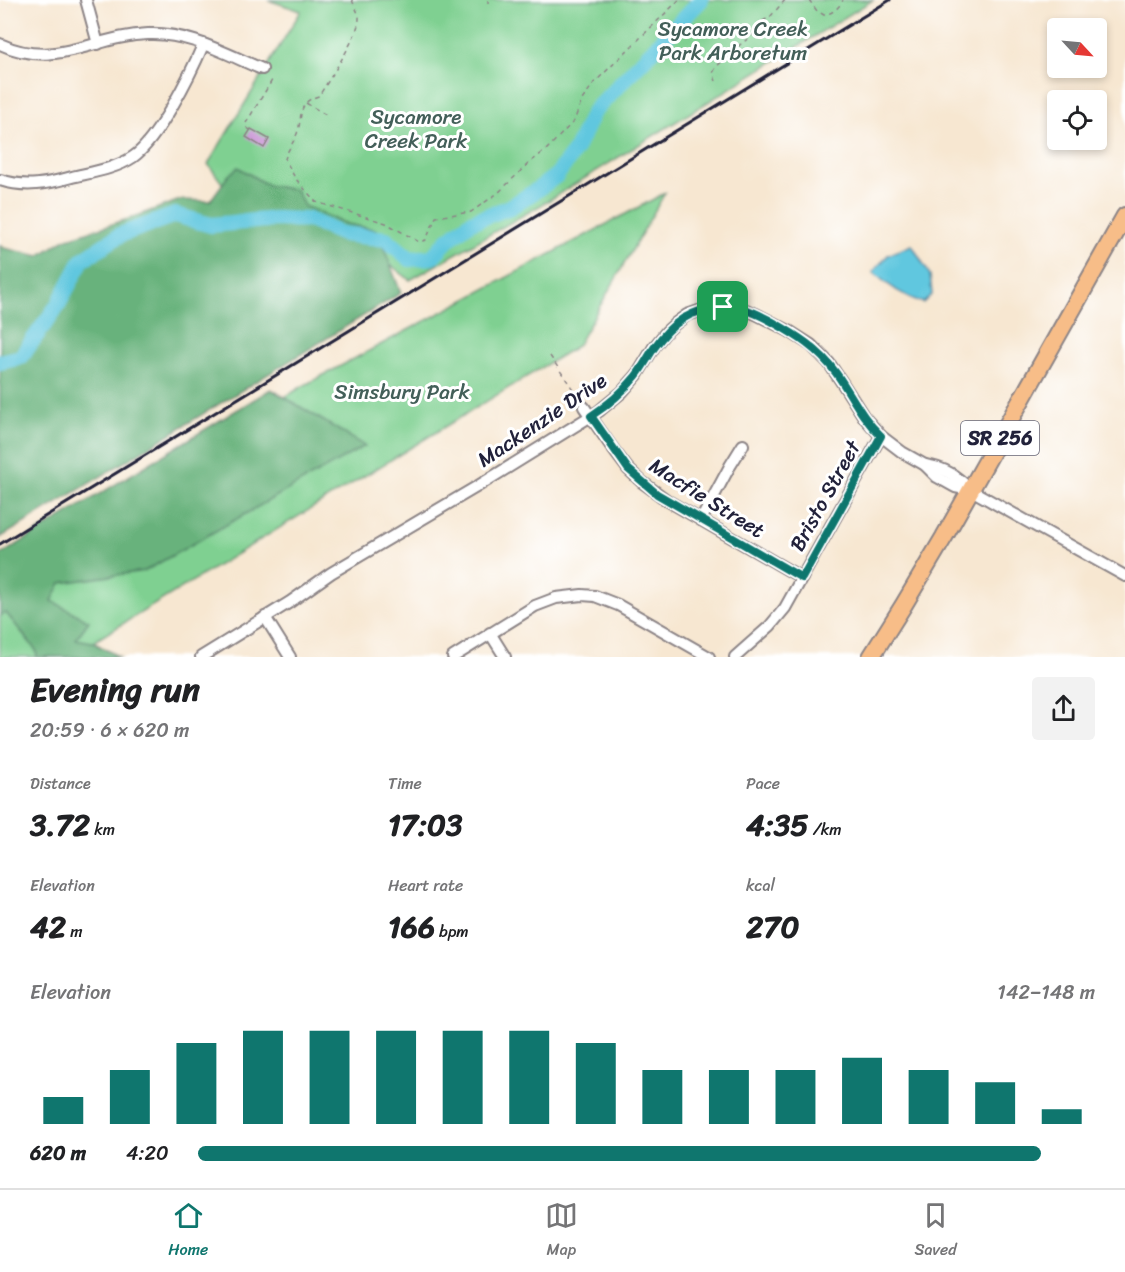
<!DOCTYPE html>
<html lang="en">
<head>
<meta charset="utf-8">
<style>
  :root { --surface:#fff; --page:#f2f2f2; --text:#202124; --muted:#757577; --line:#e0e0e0; --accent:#0f766e }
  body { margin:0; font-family:Sriracha,sans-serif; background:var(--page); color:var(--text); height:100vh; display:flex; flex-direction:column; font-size:22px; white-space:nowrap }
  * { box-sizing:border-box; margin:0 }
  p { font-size:20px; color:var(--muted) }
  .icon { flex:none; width:33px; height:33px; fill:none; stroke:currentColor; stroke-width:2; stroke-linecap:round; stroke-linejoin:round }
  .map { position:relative; height:657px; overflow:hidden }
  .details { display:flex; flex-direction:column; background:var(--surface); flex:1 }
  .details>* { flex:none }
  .needle { width:39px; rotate:116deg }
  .fabs { position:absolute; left:1047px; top:18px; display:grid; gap:12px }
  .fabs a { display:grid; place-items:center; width:60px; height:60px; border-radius:6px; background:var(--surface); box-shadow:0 3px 9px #0003; font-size:30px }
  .pin { position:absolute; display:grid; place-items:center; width:51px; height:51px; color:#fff; margin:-26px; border-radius:12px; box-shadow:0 3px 9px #0006 }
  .round { display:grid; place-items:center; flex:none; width:63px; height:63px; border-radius:6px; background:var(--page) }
  .summary { display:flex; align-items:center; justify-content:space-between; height:102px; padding:0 30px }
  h1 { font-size:33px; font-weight:700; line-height:45px }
  .figures { display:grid; grid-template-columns:repeat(3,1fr); gap:9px; height:102px; padding:6px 30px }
  .figures div { display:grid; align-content:center }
  .figures b { font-size:30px; font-weight:700 }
  .figures small { font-size:16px; font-weight:400 }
  .figures p { font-size:16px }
  .chart { height:168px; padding:12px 30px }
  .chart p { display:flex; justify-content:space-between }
  .chart svg { width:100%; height:108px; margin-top:6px; stroke:var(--accent); stroke-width:6 }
  ul { padding:0 30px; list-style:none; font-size:20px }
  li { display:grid; grid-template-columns:96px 72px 1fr; align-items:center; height:45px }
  li i { height:15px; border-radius:8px; background:var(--accent) }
  .tabs { display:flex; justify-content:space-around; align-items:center; height:84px; border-top:2px solid var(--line); background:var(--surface); font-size:16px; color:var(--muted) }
  .tabs a { display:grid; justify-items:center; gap:3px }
  .tabs .selected { color:var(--accent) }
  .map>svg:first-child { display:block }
  .green { fill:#7fd091; stroke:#507966; stroke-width:1.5 }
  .forest { fill:#67b27b; stroke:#446a5b; stroke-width:1.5 }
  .water { fill:#61c7df; stroke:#42748d; stroke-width:1.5 }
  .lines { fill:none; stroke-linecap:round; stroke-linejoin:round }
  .river { stroke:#61c7df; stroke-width:16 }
  .building { fill:#ca98d6 }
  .minor-casing { stroke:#8c8486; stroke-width:14 }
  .primary-casing { stroke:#8c8486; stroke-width:20 }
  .path { stroke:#8c8486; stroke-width:1.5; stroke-dasharray:4.5 4.5; stroke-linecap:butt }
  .minor { stroke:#fff; stroke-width:10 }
  .primary { stroke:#f7bd88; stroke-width:16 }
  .rail { stroke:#22223b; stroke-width:3 }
  .route-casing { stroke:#fff; stroke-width:12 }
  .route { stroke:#0f766e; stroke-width:8 }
  .labels { text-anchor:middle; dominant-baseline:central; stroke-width:6; stroke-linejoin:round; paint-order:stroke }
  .shield { fill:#fff; stroke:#646476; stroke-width:1.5 }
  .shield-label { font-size:20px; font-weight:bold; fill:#22223b }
  .park-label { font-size:21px; fill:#435f59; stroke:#fff }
  .street-label { font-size:21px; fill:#22223b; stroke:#fff }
</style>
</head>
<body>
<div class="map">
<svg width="1125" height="657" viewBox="0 0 1125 657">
  <rect width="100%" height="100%" fill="#fff"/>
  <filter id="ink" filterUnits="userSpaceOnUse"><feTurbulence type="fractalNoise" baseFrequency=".0167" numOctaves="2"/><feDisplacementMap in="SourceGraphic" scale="12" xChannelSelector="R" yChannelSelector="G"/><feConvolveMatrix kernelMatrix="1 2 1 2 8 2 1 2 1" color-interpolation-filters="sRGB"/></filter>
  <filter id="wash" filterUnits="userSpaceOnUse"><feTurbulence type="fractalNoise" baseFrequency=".008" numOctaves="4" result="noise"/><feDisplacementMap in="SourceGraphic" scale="24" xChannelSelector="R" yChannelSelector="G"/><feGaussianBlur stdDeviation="1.35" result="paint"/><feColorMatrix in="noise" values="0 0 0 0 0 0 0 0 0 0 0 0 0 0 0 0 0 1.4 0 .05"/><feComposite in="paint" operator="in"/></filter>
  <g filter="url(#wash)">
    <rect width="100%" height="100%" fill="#f7e7d1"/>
    <g class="green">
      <path d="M268,0h605l-330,204 -133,76 -40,-31 -110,-14 -52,-71 93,-153z"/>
      <path d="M665,193l-88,153 -484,296 26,15h-119v-88l303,-183z"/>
    </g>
    <g class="forest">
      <path d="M238,167l29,18 29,5 8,16 43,18 30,6 24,63 -401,245v-293l4,3 35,8 26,-17 63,-20 52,-19 30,1 18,-25z"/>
      <path d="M271,389l94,57 -220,125 -84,12 -9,18 37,20 -13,18 16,3 27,15h-82l-1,-7 -30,-37 -6,3v-61z"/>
    </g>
    <path class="water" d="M912,245l18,30 2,19 -9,9c-20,-7 -35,-17 -50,-31l15,-17z"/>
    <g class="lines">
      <path class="river" d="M0,362l21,-5 37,-52 24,-45 38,-25 55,-20 36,10 66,-6 32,1 33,14 44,5 24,20 22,-2 17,-18 22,-17 39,-15 27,-17 20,-15 19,-26 17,-37 108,-112"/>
    </g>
    <g id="blocks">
      <path class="building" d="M251,129l18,10 -5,9 -18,-11z"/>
    </g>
  </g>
  <g filter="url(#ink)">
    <use href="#blocks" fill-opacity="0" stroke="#8c8486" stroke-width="1.5"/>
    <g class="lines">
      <g class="minor-casing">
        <g id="minor">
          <path d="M86,0l12,44"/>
          <path d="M0,44c56,26 94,-8 148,-10 40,-2 78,20 114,35"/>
          <path d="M0,180c25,8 47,4 72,-3 21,-5 43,-8 61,-20 25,-17 58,-84 70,-112"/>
          <path d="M584,407l29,42 15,20 14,13 26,19 134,77"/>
          <path d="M925,465c21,3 31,11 46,25l154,86"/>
          <path d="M701,520l29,-54 13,-21"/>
          <path d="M265,617l25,40"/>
          <path d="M490,633l15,24"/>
          <path d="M201,657l89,-55 41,-29 147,-87 121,-75 23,-19 15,-17 17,-28 12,-15 10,-9 11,-8 18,-6 18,-2 23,3 10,4 33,17 22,14 18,18 14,21 21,33 17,19 21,16 23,13 12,12 18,10 16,3"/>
          <path d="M453,657l82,-51 21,-8 26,-3 13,1 23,9 91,52"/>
          <path d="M735,657l35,-31 15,-18 96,-172"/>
        </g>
      </g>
      <g class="primary-casing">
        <path id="primary" d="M871,657l32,-51 41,-69 181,-321"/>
      </g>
      <g class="path">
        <path d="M352,0c2,5 6,12 7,17 1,18 -30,62 -40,79 -24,6 -15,23 -23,40 -4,9 -8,13 -11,23l10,19 21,24 70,21 33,19 7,-2 10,-23 35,-5 27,-19 30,-29 18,-14 28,-29 8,-21 12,-17 85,-83"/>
        <path d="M809,0l8,11 7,4c9,-2 15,-7 19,-15"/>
        <path d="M488,4v-4"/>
        <path d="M716,81l-3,-8 3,-6 26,-24 11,-8 10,-14 7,-4 15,-17"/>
        <path d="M306,103l20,12"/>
        <path d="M250,130l-4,-3v-4l28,-46"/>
        <path d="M550,356l29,42"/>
      </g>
      <use href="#minor" class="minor"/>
      <use href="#primary" class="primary"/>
      <path class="rail" d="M0,544l890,-544"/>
    </g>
  </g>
  <g class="lines" filter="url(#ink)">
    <g class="route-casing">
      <path id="route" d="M723,307c8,0 15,1 23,3 9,2 17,7 25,11 25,14 48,28 65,52 16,22 24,43 45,63l-79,142 -145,-84 -29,-25 -37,-53c17,-11 32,-24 45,-40 7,-9 12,-19 18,-28 18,-26 37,-39 69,-41z"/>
    </g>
    <use href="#route" class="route"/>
  </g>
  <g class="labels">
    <rect class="shield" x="961" y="421" width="78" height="34" rx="4.5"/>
    <g class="shield-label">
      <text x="1000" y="438">SR 256</text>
    </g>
    <g class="park-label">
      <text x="733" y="29">Sycamore Creek<tspan x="733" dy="24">Park Arboretum</tspan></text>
      <text x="416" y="117">Sycamore<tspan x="416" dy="24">Creek Park</tspan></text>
      <text x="402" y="392">Simsbury Park</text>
    </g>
    <g class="street-label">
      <text transform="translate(542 420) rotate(-34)">Mackenzie Drive</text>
      <text transform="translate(825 496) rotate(-61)">Bristo Street</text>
      <text transform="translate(707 498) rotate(32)">Macfie Street</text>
    </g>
  </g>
</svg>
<div class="fabs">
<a><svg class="needle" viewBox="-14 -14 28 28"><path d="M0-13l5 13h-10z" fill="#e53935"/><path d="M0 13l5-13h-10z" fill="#757577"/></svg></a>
<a><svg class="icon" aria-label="locate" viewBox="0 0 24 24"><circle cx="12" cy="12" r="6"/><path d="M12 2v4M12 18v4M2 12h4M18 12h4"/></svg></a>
</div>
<div class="pin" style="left:723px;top:307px;background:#1e9e55"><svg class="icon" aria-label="arrive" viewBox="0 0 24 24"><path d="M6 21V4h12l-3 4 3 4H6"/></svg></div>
</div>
<section class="details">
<div class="summary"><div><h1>Evening run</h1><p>20:59 · 6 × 620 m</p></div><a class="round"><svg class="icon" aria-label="share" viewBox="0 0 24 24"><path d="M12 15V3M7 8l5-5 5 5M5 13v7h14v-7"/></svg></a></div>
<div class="figures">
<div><p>Distance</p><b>3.72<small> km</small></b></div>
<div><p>Time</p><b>17:03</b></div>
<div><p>Pace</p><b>4:35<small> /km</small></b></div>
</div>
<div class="figures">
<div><p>Elevation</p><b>42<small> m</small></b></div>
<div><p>Heart rate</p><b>166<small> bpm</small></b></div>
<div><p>kcal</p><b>270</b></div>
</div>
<div class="chart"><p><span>Elevation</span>142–148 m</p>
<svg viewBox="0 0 160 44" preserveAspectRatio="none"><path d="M5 44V33M15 44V22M25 44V11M35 44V6M45 44V6M55 44V6M65 44V6M75 44V6M85 44V11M95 44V22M105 44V22M115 44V22M125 44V17M135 44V22M145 44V27M155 44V38"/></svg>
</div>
<ul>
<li><b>620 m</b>4:20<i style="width:94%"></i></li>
</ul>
</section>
<nav class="tabs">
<a class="selected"><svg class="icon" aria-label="home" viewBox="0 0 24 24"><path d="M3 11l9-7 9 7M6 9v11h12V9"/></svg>Home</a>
<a><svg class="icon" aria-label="map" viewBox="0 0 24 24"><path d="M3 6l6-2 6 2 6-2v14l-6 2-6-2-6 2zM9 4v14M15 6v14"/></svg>Map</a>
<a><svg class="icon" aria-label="saved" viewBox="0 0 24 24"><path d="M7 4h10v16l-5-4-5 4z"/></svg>Saved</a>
</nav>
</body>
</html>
